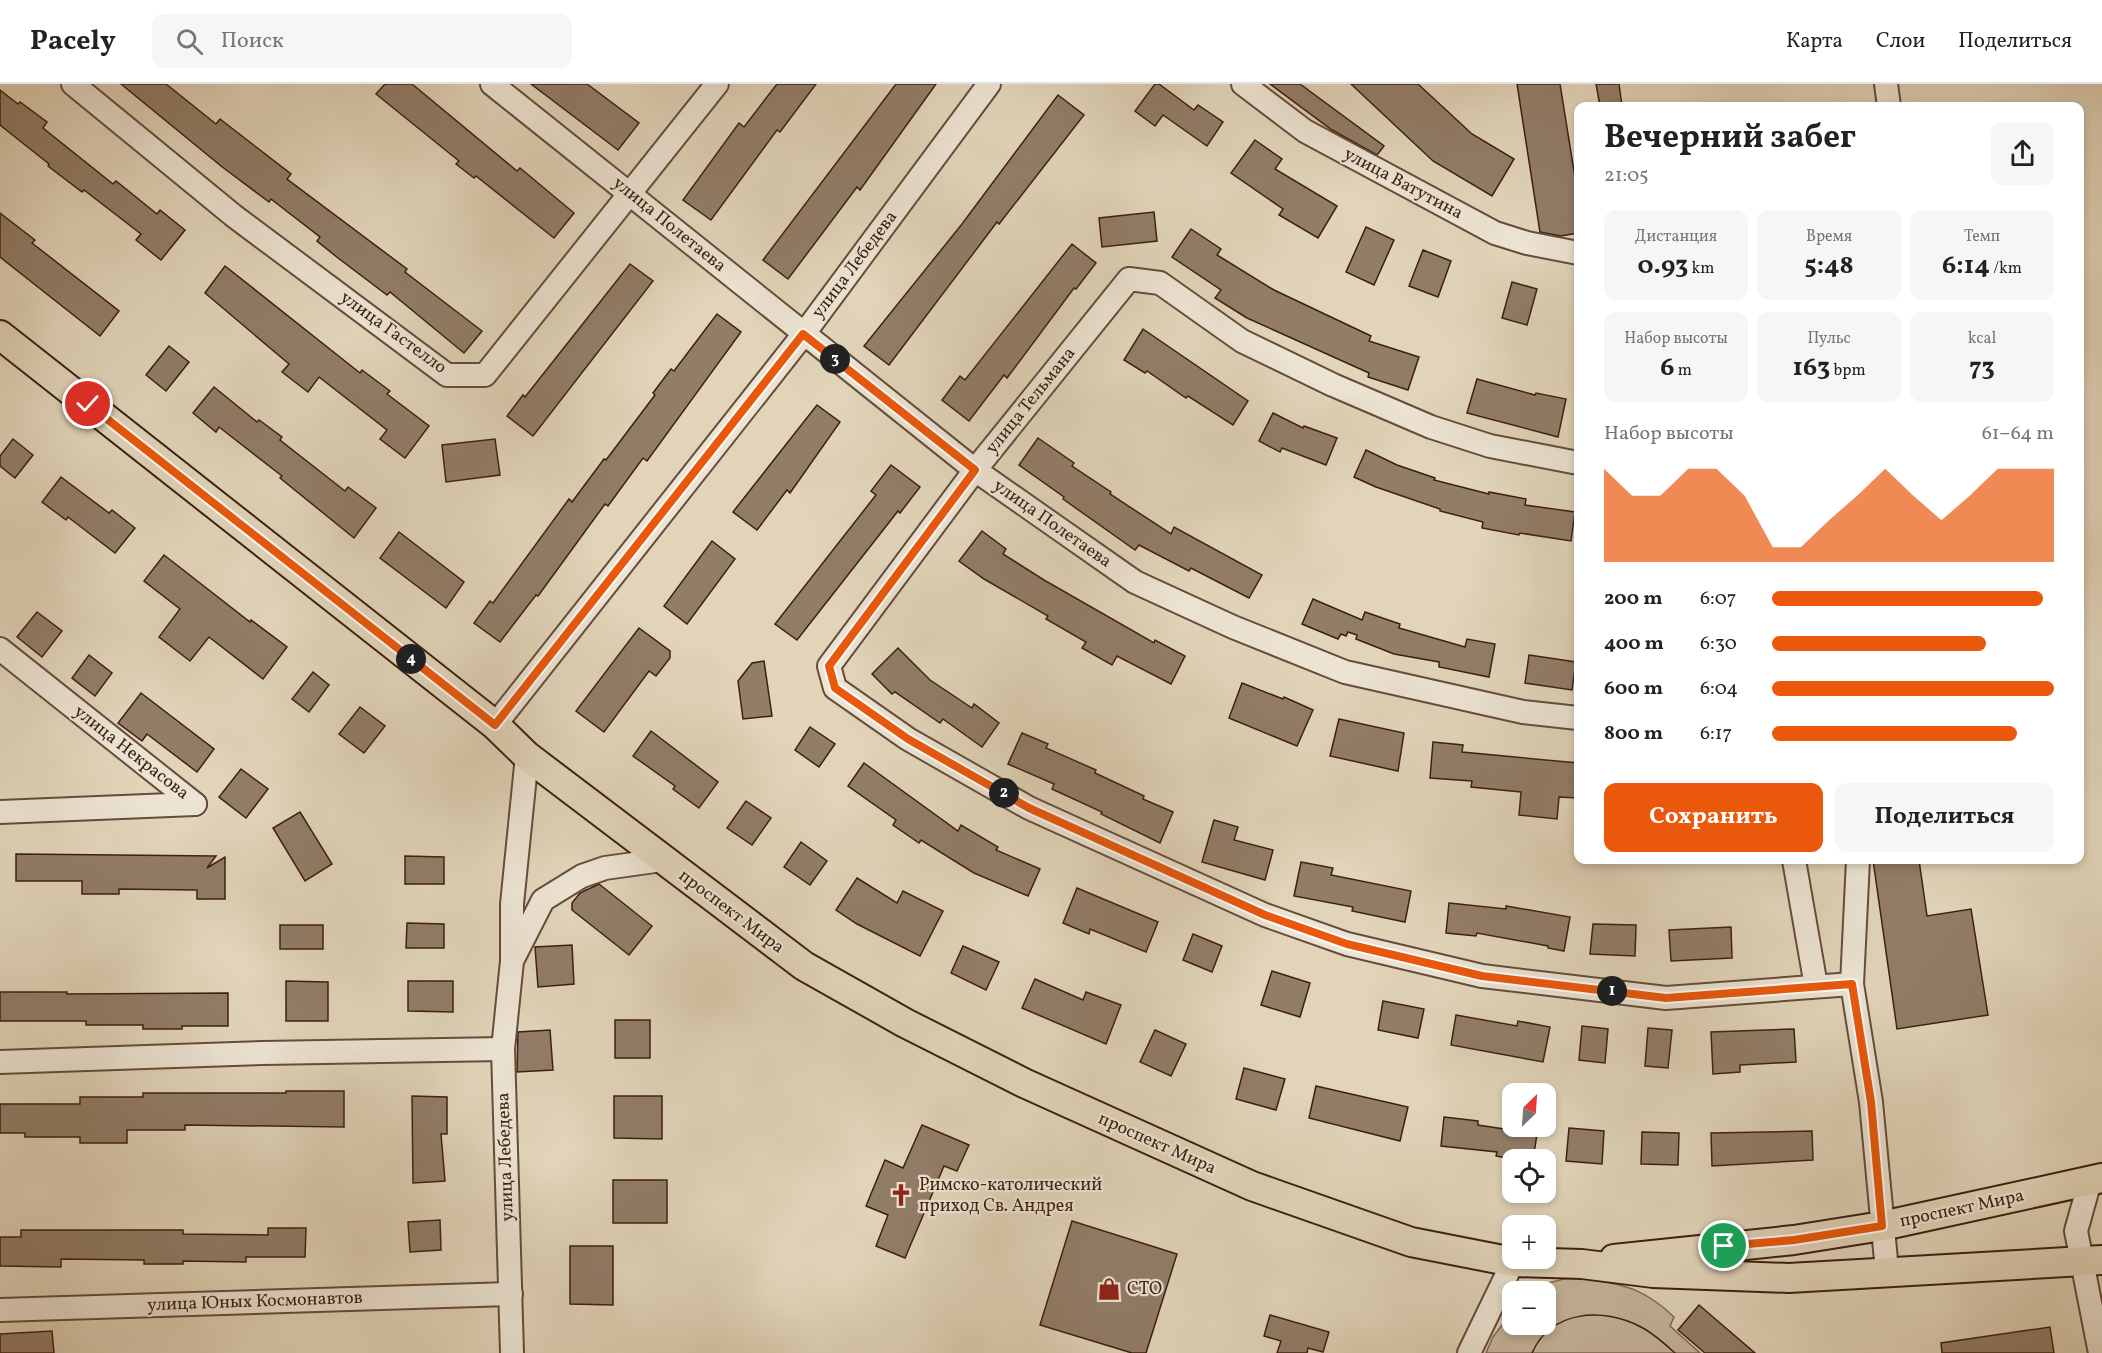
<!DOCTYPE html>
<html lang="ru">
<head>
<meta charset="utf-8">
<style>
  :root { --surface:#fff; --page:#f6f6f6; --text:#222; --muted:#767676; --line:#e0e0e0; --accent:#ea580c }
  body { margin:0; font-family:Vollkorn,serif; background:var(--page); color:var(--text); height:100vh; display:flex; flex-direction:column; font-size:22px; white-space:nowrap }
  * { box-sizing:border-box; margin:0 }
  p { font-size:20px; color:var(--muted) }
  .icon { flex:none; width:33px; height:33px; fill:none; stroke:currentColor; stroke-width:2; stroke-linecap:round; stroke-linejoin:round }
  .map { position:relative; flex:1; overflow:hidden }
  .side { position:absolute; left:1574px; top:18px; width:510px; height:762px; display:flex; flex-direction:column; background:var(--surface); border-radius:12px; box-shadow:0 3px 9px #0003 }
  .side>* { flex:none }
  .needle { width:39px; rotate:25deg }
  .controls { position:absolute; left:1502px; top:999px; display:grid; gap:12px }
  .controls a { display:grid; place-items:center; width:54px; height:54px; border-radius:12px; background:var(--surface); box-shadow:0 3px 9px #0003; font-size:30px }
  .pin { position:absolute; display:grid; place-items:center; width:51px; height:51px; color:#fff; margin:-26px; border:3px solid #fff; border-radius:50%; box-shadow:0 2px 6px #0007 }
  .km { position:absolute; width:30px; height:30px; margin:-15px; border-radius:50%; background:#222; color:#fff; font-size:16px; line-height:30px; text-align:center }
  .round { display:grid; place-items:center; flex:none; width:63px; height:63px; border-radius:12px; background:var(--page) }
  .overview { display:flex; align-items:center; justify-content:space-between; height:102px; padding:0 30px }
  h1 { font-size:33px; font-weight:700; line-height:45px }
  .figures { display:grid; grid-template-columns:repeat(3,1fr); gap:9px; height:102px; padding:6px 30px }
  .figures div { display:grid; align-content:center; border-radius:12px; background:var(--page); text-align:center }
  .figures b { font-size:26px; font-weight:700 }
  .figures small { font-size:16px; font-weight:400 }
  .figures p { font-size:16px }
  .chart { height:168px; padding:12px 30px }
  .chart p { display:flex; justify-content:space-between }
  .chart svg { width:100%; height:108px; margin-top:6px; fill:var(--accent); opacity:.7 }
  .action { display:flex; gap:12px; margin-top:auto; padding:12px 30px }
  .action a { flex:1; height:69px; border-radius:12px; background:var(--accent); color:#fff; font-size:24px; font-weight:700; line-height:69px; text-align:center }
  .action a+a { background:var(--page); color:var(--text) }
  ul { padding:0 30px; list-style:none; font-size:20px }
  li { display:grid; grid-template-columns:96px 72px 1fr; align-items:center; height:45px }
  li i { height:15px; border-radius:8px; background:var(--accent) }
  header { display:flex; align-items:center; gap:36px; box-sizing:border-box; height:84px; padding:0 30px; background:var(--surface); border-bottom:2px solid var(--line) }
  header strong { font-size:28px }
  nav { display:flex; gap:33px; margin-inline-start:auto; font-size:21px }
  .search { width:420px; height:54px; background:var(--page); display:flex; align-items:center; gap:15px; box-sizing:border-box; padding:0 21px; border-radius:12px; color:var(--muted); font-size:22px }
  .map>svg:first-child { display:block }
  .green { fill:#c5b59c; stroke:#806a56; stroke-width:1.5 }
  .building { fill:#927d68; stroke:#3c1f11; stroke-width:1.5 }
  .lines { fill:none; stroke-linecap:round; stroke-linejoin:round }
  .minor-casing { stroke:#654c3b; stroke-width:26 }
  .major-casing { stroke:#3c1f11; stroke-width:32 }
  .minor { stroke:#ece3d2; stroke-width:22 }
  .major { stroke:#e1d4b9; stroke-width:28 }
  .tram { stroke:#3c1f11; stroke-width:1.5 }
  .route-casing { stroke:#fff; stroke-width:12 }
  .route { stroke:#ea580c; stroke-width:8 }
  .labels { text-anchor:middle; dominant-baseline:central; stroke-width:4.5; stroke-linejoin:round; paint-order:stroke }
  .street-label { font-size:18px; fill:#3c1f11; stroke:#ece3d2 }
  .poi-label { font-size:18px; fill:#3c1f11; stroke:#ece3d2; text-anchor:start }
</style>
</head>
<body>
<header>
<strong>Pacely</strong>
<div class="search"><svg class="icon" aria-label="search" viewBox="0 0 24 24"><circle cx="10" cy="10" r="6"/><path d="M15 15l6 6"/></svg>Поиск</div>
<nav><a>Карта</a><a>Слои</a><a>Поделиться</a></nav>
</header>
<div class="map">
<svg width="2102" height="1269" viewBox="0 0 2102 1269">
  <rect width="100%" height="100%" fill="#e1d4b9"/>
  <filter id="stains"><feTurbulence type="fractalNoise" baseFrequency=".00333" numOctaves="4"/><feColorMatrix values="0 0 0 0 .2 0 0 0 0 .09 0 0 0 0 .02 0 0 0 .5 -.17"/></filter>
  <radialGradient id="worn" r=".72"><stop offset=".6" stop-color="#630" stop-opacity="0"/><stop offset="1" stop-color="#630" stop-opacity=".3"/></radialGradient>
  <path class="green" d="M1576,1192c44,9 65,9 98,41l-4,9 30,27h-214l7,-16 19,-25v12h33v-32l-8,-1 -1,-5z"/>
  <g class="building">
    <path d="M121,0h45l50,40 4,-5 71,55 -4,5 120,90 -2,3 77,59 -18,22 -74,-61 -3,3 -49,-37 -21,-17 3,-4 -49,-38 -2,3 -48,-36z"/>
    <path d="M385,0h27l105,87 3,-3 54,45 -20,25 -78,-62 -2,2 -18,-14 3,-3 -83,-67z"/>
    <path d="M531,0h56l52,39 -21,27z"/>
    <path d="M777,0h39l-36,48 -3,-2 -66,90 -28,-20 56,-77 5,4z"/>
    <path d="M896,0h40l-76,106 -3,-3 -69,92 -25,-19z"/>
    <path d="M1155,0h4l35,26 4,-5 25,17 -16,24 -44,-31 -8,11 -20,-15z"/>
    <path d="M1270,0h30l84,62 -7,9 -45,-25z"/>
    <path d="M1351,0h67l54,50 42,25 -22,37 -59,-35z"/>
    <path d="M1517,0h43l18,112v37l-17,3 -21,-4z"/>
    <path d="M1596,0h23l3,22h-22z"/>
    <path d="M0,6l18,14 2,-2 27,20 -4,6 70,56 3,-3 41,33 3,-4 25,20 -24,30 -25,-20 5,-6 -57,-44 -2,2 -34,-26 1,-2 -49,-39z"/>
    <path d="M1058,11l26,20 -85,109 -2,-2 -108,143 -25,-19 98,-122z"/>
    <path d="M1255,56l27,19 -7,10 62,37 -19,32 -39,-23 4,-6 -52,-36z"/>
    <path d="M1154,128l3,29 -55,6 -3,-29z"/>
    <path d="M0,129l35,27 -3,3 87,68 -19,25 -100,-79z"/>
    <path d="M1366,143l28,13 -20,45 -28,-13z"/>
    <path d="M1191,145l30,20 -4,6 57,35 97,46 -2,5 50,16 -11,33 -40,-13 1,-4 -122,-55 -32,-20 6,-8 -49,-33z"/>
    <path d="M1072,160l24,19 -20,26 -2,-1 -67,90 -3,-3 -35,46 -27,-21 18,-24 5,4z"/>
    <path d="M1423,166l28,11 -13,36 -29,-11z"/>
    <path d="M630,180l23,17 -120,155 -26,-20 16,-21 2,2z"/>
    <path d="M225,182l135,107 2,-3 28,21 -3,3 42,32 -24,32 -25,-19 7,-9 -68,-53 -11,15 -26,-20 7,-8 -84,-71z"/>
    <path d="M1512,198l25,7 -10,36 -25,-7z"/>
    <path d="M717,230l24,18 -94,129 -4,-3 -35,48 -3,-2 -67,92 -2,-1 -36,47 -26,-19 16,-22 3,2 76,-104 3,3 32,-43 2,1 49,-65 -2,-2 18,-24 3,2z"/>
    <path d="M1143,245l105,72 -15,24 -45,-29 -2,2 -39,-27 -2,2 -21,-13z"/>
    <path d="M169,262l20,16 -23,29 -20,-16z"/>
    <path d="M1477,295l58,16 1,-2 30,6 -8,38 -91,-24z"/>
    <path d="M214,303l43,35 2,-2 23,17 -2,3 65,51 3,-4 28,21 -22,30 -74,-60 2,-2 -63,-49 -3,5 -23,-19z"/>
    <path d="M817,321l23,17 -50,71 -3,-3 -30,40 -24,-18z"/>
    <path d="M1273,329l30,15 1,-2 33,12 -11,27 -44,-17 -2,4 -21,-11z"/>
    <path d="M1038,354l36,25 -2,3 39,26 -1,2 61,40 3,-7 88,48 -13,23 -58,-30 -2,3 -50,-26 -4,5 -72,-51 1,-2 -45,-32z"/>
    <path d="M13,355l20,16 -18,23 -15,-12v-10z"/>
    <path d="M495,355l5,36 -54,7 -4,-37z"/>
    <path d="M1366,366l31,15 38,13 -1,2 55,14v-2l37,7 -1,6 50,7 -4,29 -51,-8 -1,2 -37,-7 1,-6 -43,-11v-2l-64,-22 -22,-10z"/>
    <path d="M891,381l29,22 -20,26 -2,-2 -101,129 -22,-16 101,-129 -5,-4z"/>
    <path d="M61,393l48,36 3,-3 23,18 -20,25 -47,-36 -2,3 -24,-18z"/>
    <path d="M982,447l24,18 -3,5 41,26 110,63 1,-3 30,16 -14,28 -54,-28 -5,9 -30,-17 4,-6 -40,-23 2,-3 -64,-37 -25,-18z"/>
    <path d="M399,448l65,50 -18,26 -66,-50z"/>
    <path d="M712,457l23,18 -48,65 -23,-18z"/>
    <path d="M164,471l86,67 1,-2 36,27 -24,32 -54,-42 -19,24 -31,-24 21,-28 -36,-28z"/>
    <path d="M1313,515l49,21 3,-8 35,12 -1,4 66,19 2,-8 28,5 -6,33 -50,-10v-5l-45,-8 -38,-15 1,-4 -9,-3 -2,4 -5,-2 -3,5 -36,-15z"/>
    <path d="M37,528l25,19 -20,26 -25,-20z"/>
    <path d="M639,544l31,23v7l-14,18 -7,-5 -45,61 -28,-21z"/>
    <path d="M898,564l32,32 42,28 2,-4 25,19 -17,24 -39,-28 -3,4 -45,-31 -3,2 -20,-20z"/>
    <path d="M89,571l23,18 -17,23 -23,-18z"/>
    <path d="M1529,571l47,7 -4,28 -47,-7z"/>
    <path d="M764,577l8,55 -29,3 -5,-38 14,-18z"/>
    <path d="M313,588l16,13 -20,27 -17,-13z"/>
    <path d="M1242,599l41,16 1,-2 29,13 -16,36 -68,-28z"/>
    <path d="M141,609l73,56 -17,23 -50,-38 -5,7 -24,-18z"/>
    <path d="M360,623l25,19 -21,27 -25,-19z"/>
    <path d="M1339,635l65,14 -6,38 -68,-15z"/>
    <path d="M810,643l25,17 -16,23 -24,-17z"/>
    <path d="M651,647l67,51 -19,26 -26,-19 2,-3 -42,-30z"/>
    <path d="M1022,649l26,11 -2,4 50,22 -1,3 49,23 -1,3 30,13 -13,31 -59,-29 1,-2 -50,-23 2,-5 -46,-20z"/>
    <path d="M1433,658l30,3 -1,7 116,11v35l-19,-1 -2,22 -38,-4 2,-23 -50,-5 1,-6 -42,-3z"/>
    <path d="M864,679l94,68 3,-6 37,22 -2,3 44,19 -12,27 -54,-23 -53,-33 -2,3 -26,-18 3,-5 -48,-34z"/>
    <path d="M241,685l27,20 -22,29 -27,-21z"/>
    <path d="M746,717l25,17 -19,27 -25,-17z"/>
    <path d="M300,728l32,52 -27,17 -32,-53z"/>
    <path d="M1214,736l24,7 -4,13 39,10 -8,30 -63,-18z"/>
    <path d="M801,758l26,19 -17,24 -26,-18z"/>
    <path d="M16,770l200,2 -9,12 18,-11v42h-28v-9l-78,-1v5h-37v-13h-66z"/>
    <path d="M405,772l39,1v27h-39z"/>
    <path d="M1873,776h46l8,56 44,-7 17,106 -91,14z"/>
    <path d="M1301,778l32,6 -2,7 80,16 -6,31 -53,-11 1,-4 -59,-11z"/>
    <path d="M857,794l40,25 6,-12 40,20 -23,45 -63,-32 -21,-14z"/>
    <path d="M599,800l53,42 -23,29 -57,-45v-7l8,-10z"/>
    <path d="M1077,804l81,34 -12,30 -56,-23 -1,5 -26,-11z"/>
    <path d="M1449,819l57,6v-3l64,11 -6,34 -16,-3v-2l-71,-13 -1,3 -30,-3z"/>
    <path d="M407,839l37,1v24h-38z"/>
    <path d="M1593,840l43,1 -1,31 -45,-2z"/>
    <rect x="280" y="841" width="43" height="24"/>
    <path d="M1731,843l1,31 -61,3 -2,-31z"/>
    <path d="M1193,850l29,12 -10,26 -29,-12z"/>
    <path d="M572,861l2,39 -36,3 -3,-40z"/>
    <path d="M963,862l36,16 -13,28 -35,-17z"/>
    <path d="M1272,887l38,12 -10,34 -39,-12z"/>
    <path d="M1035,895l48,21 3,-8 35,13 -15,39 -84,-36z"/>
    <path d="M286,897l42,1v39h-42z"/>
    <path d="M408,897h45v31l-45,-1z"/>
    <path d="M0,908h67v2l161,-1v33h-46v3h-39v-4h-57v-4h-86z"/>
    <path d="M1383,917l41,8 -6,29 -40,-8z"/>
    <path d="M1456,931l61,11 1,-5 32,6 -7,35 -92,-17z"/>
    <rect x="615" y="936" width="35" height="38"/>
    <path d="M1582,942l26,3 -3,34 -26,-3z"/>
    <path d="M1648,944l24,2 -4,38 -23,-2z"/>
    <path d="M1794,945l2,33 -56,3v7l-27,2 -2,-42z"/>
    <path d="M550,946l3,40 -36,2 1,-40z"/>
    <path d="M1155,946l31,14 -15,32 -31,-14z"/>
    <path d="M1244,984l41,11 -9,31 -40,-11z"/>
    <path d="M1316,1002l92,21 -8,34 -91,-23z"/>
    <path d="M286,1007h58v36l-159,-2v5h-58v13h-47v-6h-55v-4h-25v-29h80v-7h63v-4h143z"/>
    <path d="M412,1012l35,1v37h-6l4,47 -32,2z"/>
    <path d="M614,1012h48v43l-48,-1z"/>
    <path d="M1444,1033l34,4v4l59,9 -4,26h-17l-20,-4 1,-4 -56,-6z"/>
    <path d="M922,1041l47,20 -12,26 -13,-5 -39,92 -29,-12 12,-31 -22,-9 19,-46 18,8z"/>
    <path d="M1569,1044l35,3 -2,33 -36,-3z"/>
    <path d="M1812,1047l1,29 -101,6 -1,-33z"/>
    <path d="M1642,1048l37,1 -1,32 -37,-1z"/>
    <rect x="613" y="1096" width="54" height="43"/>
    <path d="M440,1136l1,30 -31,2 -2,-30z"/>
    <path d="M1072,1137l105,33 -31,99h-14l-92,-28z"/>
    <path d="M268,1144h38l-1,29h-59v5l-63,-1v3h-39v-4l-83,-1v8l-61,-1v-29h21v-7h162v4l85,1z"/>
    <path d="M570,1162h43v59l-43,-1z"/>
    <path d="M1699,1221l56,48h-50l-27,-23z"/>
    <path d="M1270,1231l59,17 -6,20 -15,-4 -1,5h-30l4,-12 -17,-5z"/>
    <path d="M2050,1243l4,26h-112l-1,-10z"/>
    <path d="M52,1247l2,22h-54v-19z"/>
  </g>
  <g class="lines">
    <g class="minor-casing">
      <g id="minor">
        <path d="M73,0l161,132 213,159h38l232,-291"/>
        <path d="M492,0l483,386 160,112 98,45 112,45 178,40 55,6"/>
        <path d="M1243,0l62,47 190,102 32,10 51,10"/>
        <path d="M1886,0l3,22"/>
        <path d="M1578,379l-88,-17 -59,-19 -98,-42 -91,-44 -82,-58 -31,-4 -154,191 -146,196 6,22 73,51 121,69 236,107 82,29 135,32 184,22 186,-14"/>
        <path d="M0,565l195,155"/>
        <path d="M495,641l308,-390 186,-251"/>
        <path d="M0,728l195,-8"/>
        <path d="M1794,776l22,126"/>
        <path d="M1858,776l-6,124 19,118 16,169"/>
        <path d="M514,873l29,-57 39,-24 23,-8 57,-8"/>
        <path d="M0,978l263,-9 240,-4"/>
        <path d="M2090,1097l-14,50 24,122"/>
        <path d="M0,1226l511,-16"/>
        <path d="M512,1269l-9,-304 9,-88v-57l15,-148"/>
        <path d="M1469,1269l44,-91"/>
      </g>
    </g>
    <g class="major-casing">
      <g id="major">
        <path d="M0,251l495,390 32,31 277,210 101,57 119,60 228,103 159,56 102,20 69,2 71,9 136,5 313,-18"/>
        <path d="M1614,1175l180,-19 88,-14 220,-48"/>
      </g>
    </g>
    <use href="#minor" class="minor"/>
    <use href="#major" class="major"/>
    <path class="tram" d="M1532,1269c19,-43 71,-46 109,-26 12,6 24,17 34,26"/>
  </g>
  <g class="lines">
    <g class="route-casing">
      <path id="route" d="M88,320l407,321 308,-391 172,136 -146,196 6,22 73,51 121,69 236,107 82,29 135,32 184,22 186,-14 19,118 11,124 -88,14 -70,6"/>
    </g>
    <use href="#route" class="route"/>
  </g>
  <defs>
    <g id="church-bare" transform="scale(1.8)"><path d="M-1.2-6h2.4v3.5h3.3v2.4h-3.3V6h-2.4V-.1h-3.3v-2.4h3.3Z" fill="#8f2418" stroke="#ece3d2" stroke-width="2.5" paint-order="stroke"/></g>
    <g id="shop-bare" transform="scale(1.8)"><path d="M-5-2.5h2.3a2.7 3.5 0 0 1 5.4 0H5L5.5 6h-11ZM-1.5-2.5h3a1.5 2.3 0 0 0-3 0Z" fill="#8f2418" stroke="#ece3d2" stroke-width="2.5" paint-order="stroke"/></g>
  </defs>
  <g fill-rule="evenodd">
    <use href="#church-bare" x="901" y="1111"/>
    <use href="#shop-bare" x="1109" y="1205"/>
  </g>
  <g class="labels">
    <g class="street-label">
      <text transform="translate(1403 100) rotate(28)">улица Ватутина</text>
      <text transform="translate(669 141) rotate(39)">улица Полетаева</text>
      <text transform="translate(855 181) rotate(-53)">улица Лебедева</text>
      <text transform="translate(393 249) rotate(36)">улица Гастелло</text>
      <text transform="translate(1031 317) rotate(-51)">улица Тельмана</text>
      <text transform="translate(1052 440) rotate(35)">улица Полетаева</text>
      <text transform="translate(131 669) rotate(38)">улица Некрасова</text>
      <text transform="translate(731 828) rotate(37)">проспект Мира</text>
      <text transform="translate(1157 1060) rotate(24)">проспект Мира</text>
      <text transform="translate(506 1073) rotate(-92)">улица Лебедева</text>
      <text transform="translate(1962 1125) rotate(-12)">проспект Мира</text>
      <text transform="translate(255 1218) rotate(-2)">улица Юных Космонавтов</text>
    </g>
    <g class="poi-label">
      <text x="919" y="1101">Римско-католический<tspan x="919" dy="21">приход Св. Андрея</tspan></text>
      <text x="1127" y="1205">СТО</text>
    </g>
  </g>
  <rect width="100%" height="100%" filter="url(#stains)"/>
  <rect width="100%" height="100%" fill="url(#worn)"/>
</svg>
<div class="controls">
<a><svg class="needle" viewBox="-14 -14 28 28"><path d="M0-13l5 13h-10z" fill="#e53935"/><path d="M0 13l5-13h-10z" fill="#767676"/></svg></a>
<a><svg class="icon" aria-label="locate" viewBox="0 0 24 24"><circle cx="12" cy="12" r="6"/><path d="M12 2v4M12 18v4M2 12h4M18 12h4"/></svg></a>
<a>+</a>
<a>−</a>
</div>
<div class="pin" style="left:1724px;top:1162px;background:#1e9e55"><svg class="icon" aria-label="arrive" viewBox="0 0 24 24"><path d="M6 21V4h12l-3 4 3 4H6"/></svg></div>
<div class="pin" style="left:88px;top:320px;background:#d93025"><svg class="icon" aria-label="check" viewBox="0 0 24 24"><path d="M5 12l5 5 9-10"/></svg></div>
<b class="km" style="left:1612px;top:907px">1</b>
<b class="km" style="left:1004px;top:709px">2</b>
<b class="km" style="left:835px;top:275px">3</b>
<b class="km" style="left:411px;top:575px">4</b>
<section class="side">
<div class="overview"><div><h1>Вечерний забег</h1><p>21:05</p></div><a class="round"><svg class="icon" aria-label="share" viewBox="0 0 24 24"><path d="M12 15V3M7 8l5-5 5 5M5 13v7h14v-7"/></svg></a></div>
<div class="figures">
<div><p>Дистанция</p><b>0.93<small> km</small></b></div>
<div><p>Время</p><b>5:48</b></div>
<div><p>Темп</p><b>6:14<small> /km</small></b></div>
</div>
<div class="figures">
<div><p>Набор высоты</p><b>6<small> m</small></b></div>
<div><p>Пульс</p><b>163<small> bpm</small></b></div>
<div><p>kcal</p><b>73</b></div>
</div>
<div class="chart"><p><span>Набор высоты</span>61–64 m</p>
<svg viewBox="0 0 160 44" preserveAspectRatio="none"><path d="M0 44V6L10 17L20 17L30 6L40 6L50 17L60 38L70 38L80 27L90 17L100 6L110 17L120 27L130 17L140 6L150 6L160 6V44z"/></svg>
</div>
<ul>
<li><b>200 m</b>6:07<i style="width:96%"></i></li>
<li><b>400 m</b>6:30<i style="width:76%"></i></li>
<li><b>600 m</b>6:04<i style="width:100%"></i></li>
<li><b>800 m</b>6:17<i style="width:87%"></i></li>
</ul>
<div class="action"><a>Сохранить</a><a>Поделиться</a></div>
</section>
</div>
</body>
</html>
